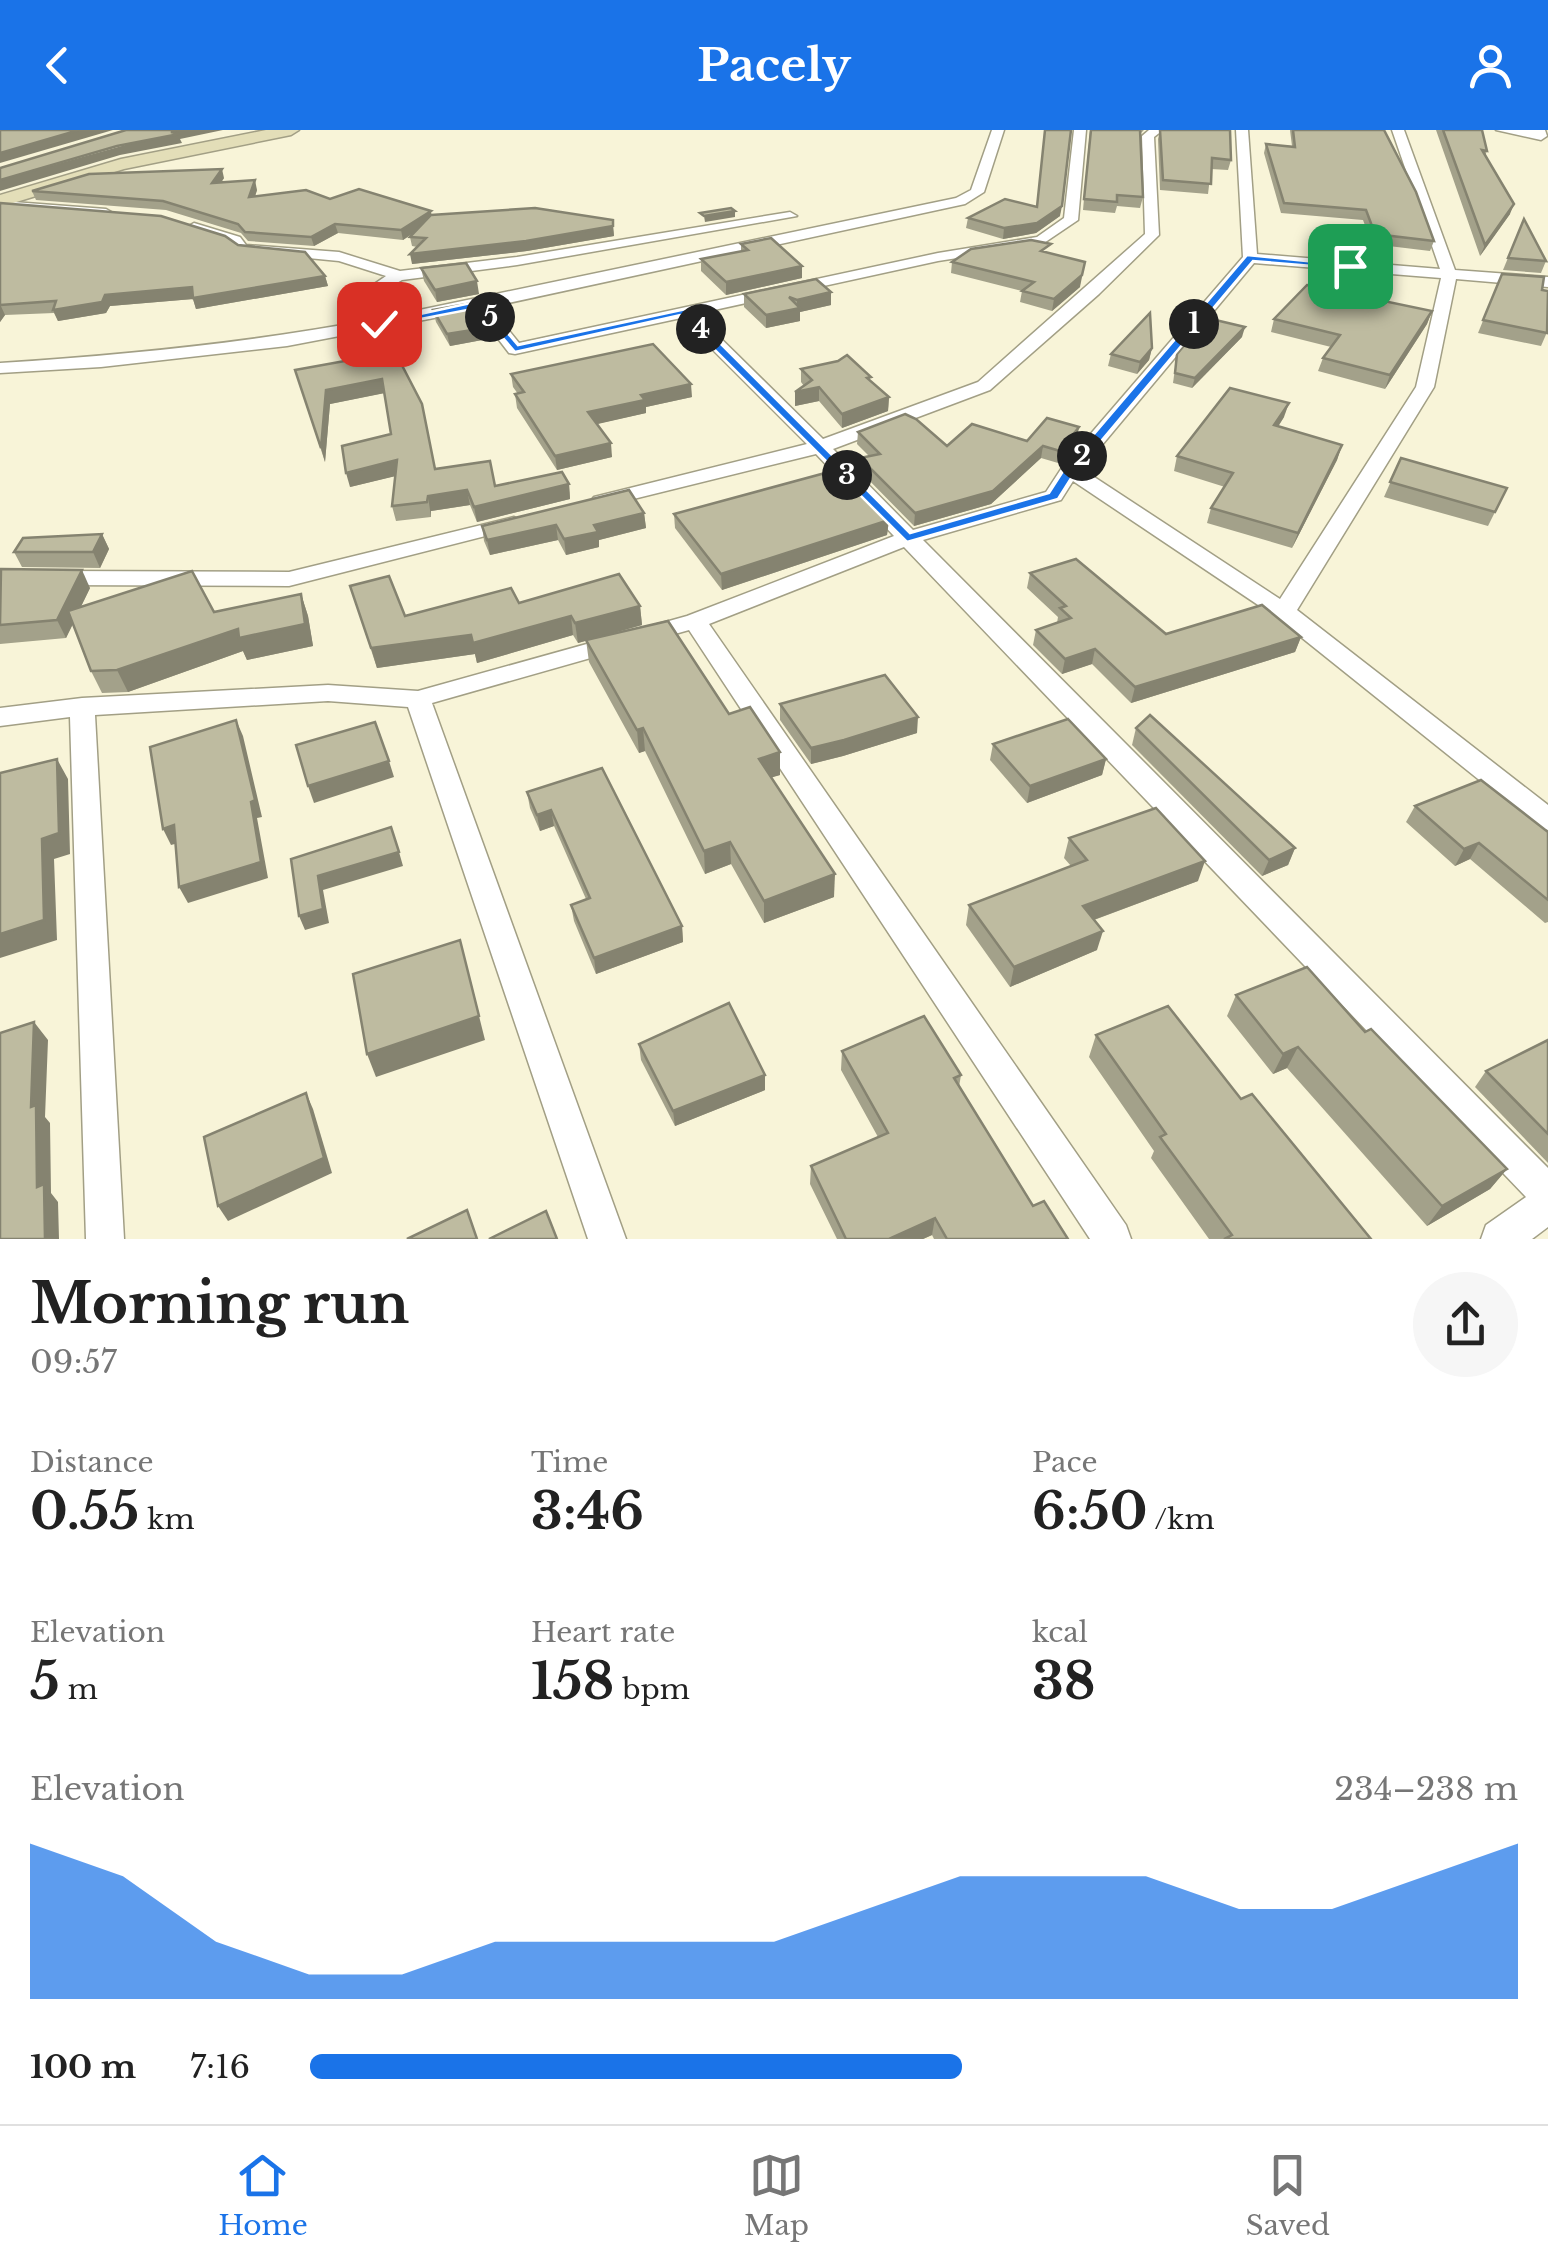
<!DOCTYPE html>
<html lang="en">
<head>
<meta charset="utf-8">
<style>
  :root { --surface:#fff; --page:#f6f6f6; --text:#222; --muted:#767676; --line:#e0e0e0; --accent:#1a73e8 }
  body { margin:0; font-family:"Libre Baskerville",serif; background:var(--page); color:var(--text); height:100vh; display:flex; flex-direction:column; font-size:38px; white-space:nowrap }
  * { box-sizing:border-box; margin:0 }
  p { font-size:32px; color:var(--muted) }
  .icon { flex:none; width:55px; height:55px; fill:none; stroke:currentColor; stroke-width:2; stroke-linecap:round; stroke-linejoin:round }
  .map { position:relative; height:1109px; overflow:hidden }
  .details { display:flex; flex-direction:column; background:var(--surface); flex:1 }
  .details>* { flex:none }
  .pin { position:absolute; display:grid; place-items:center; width:85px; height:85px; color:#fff; margin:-42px; border-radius:20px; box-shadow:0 5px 15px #0006 }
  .km { position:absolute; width:50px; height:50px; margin:-25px; border-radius:50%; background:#222; color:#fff; font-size:28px; line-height:50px; text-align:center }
  .round { display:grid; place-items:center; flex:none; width:105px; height:105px; border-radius:52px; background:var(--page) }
  .overview { display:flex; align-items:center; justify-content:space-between; height:170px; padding:0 30px }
  h1 { font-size:55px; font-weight:700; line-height:75px }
  .stats { display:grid; grid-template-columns:repeat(3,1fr); gap:15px; height:170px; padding:10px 30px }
  .stats div { display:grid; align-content:center }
  .stats b { font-size:50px; font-weight:700 }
  .stats small { font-size:28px; font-weight:400 }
  .stats p { font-size:28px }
  .chart { height:280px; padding:20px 30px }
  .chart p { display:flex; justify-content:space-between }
  .chart svg { width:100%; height:180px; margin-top:10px; fill:var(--accent); opacity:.7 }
  ul { padding:0 30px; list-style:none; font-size:32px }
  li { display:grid; grid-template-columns:160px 120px 1fr; align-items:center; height:75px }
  li i { height:25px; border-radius:12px; background:var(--accent) }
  header { display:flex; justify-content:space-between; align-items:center; height:130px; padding:0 30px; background:var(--accent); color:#fff; font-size:45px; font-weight:700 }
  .dock { display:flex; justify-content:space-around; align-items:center; height:140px; border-top:2px solid var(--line); background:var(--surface); font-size:28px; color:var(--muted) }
  .dock a { display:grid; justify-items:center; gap:5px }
  .dock .selected { color:var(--accent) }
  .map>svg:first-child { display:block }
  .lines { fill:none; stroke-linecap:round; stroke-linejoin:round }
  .street-casing { stroke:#a29f85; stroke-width:3 }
  .secondary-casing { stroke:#a29f85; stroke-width:3 }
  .street { fill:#fff; fill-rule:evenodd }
  .secondary { fill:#e3deb8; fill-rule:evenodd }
  .wall { fill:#a3a18a }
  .shaded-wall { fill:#858370 }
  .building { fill:#bebba0; stroke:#858370; stroke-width:2.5 }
  .route { fill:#1a73e8; stroke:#fff; stroke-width:2.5 }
</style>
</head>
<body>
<header><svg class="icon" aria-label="back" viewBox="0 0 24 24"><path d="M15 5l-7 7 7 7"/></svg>Pacely<svg class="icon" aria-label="person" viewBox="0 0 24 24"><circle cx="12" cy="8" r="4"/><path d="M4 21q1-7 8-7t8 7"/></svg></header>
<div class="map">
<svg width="1548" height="1109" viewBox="0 0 1548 1109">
  <rect width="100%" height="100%" fill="#f8f4d8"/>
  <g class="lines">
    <g class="street-casing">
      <g id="street">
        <path d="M992,0h12l-20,62 -19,12 -475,103 29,36 419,-90 99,-16 27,-19 10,-88h12l-8,90 -37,25 -103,16 -242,53 127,125 155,-57 167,-148 -3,-98 7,-6h14l-9,7 5,98 -60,59 -109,96 -157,59 80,81 133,-38 17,-26 180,-209 -7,-127h12l9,124 183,15 -48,-139h12l51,140 93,7v10l-92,-8 -22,108 -137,223 251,195v25l-10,-3 -262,-210 -203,-136 -12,19 -138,40 625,628v59l-16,12h-51l5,-14 40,-28 -622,-650 -195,77 417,601 5,14h-41l-401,-609 -257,73 194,536h-38l-180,-532 -80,-6 -233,14 29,524h-38l-16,-522 -70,9v-18l82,-10 246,-13 90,6 269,-75 207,-80 -78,-82 -215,53 -7,-2 -3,-4 3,-4 213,-53 -126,-126 -166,36 -6,-1 -33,-43 -189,36 -186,21 -101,6v-10c124,-8 248,-20 370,-43l-3,-31 19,-13 -47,-15 -103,-10 -6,-8 -41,-13 -2,-3 7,-4 46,14 6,8 93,7 61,19 117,-14 273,-45 7,4 -280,49 -115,15 -19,11 3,26 570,-119 15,-8zM1254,133l187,15 -25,109 -136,212 -198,-130z"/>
        <path d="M1496,0h49l2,6 -6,4z"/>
        <path d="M0,71l106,8 7,4 -7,4 -106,-8z"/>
        <path d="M514,387l11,6 -4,4 -232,59 -233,-1 -11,-7 11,-7 233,1z"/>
      </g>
    </g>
    <g class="secondary-casing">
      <path id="secondary" d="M266,0h33l-8,5 -167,34 -124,38v-12l121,-36z"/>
    </g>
    <use href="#street" class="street"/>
    <use href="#secondary" class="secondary"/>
  </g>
  <g class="wall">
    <path d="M1090,0h54l-4,4 3,63 -3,11 -23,-2 -2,7 -32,-3z"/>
    <path d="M1160,0l71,30 -3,10 -17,-1 -3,25 -48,-4 -2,-51z"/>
    <path d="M1290,0h94l50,111 -4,10 -58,-7 -9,-24 -82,-7 -17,-60 2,-9 26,2z"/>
    <path d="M1436,0h46l5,21 -2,5 25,58 -30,42z"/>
    <path d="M224,48l-3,5 36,7 -2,6 75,3 101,16 182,11 1,10 -87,15 -115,13 5,-17 -5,-1 -2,-9 5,-5 -12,8 -65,-7 -24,13 -66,-5 -7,-8 -75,-23 -130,-10 -4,-9z"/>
    <path d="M0,73l238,42 87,31 3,10 -132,23 -3,-10 -83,7 -4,7 -48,8 -4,-8 -49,2 -5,7z"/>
    <path d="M1060,86l-24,17 -33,6 -37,-11 2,-10z"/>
    <path d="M1524,89l22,42 -5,12 -38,-3z"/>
    <path d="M741,114l61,34 -76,17 -25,-24v-12l40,-7z"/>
    <path d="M1049,123l31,34 -28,24 -32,-9 2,-11 -71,-18 1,-11z"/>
    <path d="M421,138l58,26 -42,8 -13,-21z"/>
    <path d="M1502,144l40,16 6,40 -7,16 -63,-13z"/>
    <path d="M816,149l15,26 -31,7v9l-34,7 -22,-21v-13z"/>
    <path d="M433,180l60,28 -43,8 -14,-24z"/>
    <path d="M1432,181l-5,13 -42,65 -67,-18 5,-13 8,-11 -60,-15 3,-13z"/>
    <path d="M1242,207l-50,51 -19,-5 4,-29z"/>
    <path d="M1152,218l-3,12 -12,14 -29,-8 3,-12z"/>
    <path d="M378,225l57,114 60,17 74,-2 1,15 -93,23 -7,-17 -39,6v6l-35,4 -4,-15 3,-30 -45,11 41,-53 -7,-41 -54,11 -5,58 -26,-79z"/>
    <path d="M801,239l70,12 18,16 -1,14 -46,17 -23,-27 -24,5 9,-20 -3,-4z"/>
    <path d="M511,244l181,23 -46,10v6l-50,11 16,33 -55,13 -40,-62 -2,-14h3l-5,-7z"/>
    <path d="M1284,287l-6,10 64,18 -5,15 -45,88 -85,-25 4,-15 14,-21 -51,-16 3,-15z"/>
    <path d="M858,302l89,14 130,-7 -19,24 -17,-5 -50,46 -77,22 -54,-55v-13l9,-2 -12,-12z"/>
    <path d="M1401,328l106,30 -19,38 -104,-29z"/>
    <path d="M644,383l2,15 -47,12v7l-33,8 -8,-15 -68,15 -6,-14 -2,-15z"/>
    <path d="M674,384l215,6 -2,15 -165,55 -47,-62z"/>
    <path d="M102,404l7,15 -9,19 -78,-1 -8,-15z"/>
    <path d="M0,440l90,18 -9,18 133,6 87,-18 7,22 5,30 -66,14 -4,-9 -115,41 -26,1 -11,-22 -18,-47 -7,14 -66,6z"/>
    <path d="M1030,443l136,61 135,3 -6,15 -164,51 -39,-39 -30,10 -29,-29 3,-15 21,-7 1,-6 -31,-29z"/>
    <path d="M350,456l55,30 114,-13 121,3 2,19 -64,18 -5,-8 -96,28 -2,-9 -98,14z"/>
    <path d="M586,510l143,74 51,61 -9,2 63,120 -70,26 -33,-59 -26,10 -60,-123 -6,2 -50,-91z"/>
    <path d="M780,574l137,29 -74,23 -32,8 -31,-44z"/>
    <path d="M1136,598l159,120 -7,17 -26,11 -130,-131z"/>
    <path d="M993,614l113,15 -4,16 -75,28 -37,-43z"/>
    <path d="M527,662l155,134 1,16 -87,32 -22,-53 -3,-16 15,-6 -32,-73 -14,5 -10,-23z"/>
    <path d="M1415,676l133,26v90l-3,1 -75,-64 -15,7 -49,-44z"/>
    <path d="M1069,708l129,43 -104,39 3,30 -87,37 -44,-62 3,-20 102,-39 -7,-8z"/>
    <path d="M1236,865l129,37 142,137 -17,20 -63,37 -140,-158 -14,6 -46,-58z"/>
    <path d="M1096,905l145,64 130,140h-162l-58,-81 3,-7 -65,-94z"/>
    <path d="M1548,910v123l-73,-76 11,-16z"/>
    <path d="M639,914l126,31v15l-90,36 -34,-66z"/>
    <path d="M842,921l119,24 -2,12 74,119 35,33h-134l-2,-4 -9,4h-86l-27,-55 1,-18 67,-29 -37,-67z"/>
  </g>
  <g class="shaded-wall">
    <path d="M79,0h34l-113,33v-10z"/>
    <path d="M179,0h44l-43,9 2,4 -62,12 -120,36v-11z"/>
    <path d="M222,39l2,9 -10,14 -2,-9z"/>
    <path d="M255,50l2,10 -5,16 -3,-9z"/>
    <path d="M1514,74l-4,10 -30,42 5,-11z"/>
    <path d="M1062,76l-2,10 -24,17 -33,6 1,-11z"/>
    <path d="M431,81l1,9 -29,20 -2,-10z"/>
    <path d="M735,81v6l-30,5 -1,-6z"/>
    <path d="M335,94l3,9 -24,13 -3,-9z"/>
    <path d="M613,96l1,10 -87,15 -115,13 -2,-10z"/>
    <path d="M1085,132l-5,25 -28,24 2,-12z"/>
    <path d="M802,136v12l-76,17v-13z"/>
    <path d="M325,146l3,10 -132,23 -3,-10 -83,7 -4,7 -48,8 -5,-11 52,-15z"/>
    <path d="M477,151l2,13 -42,8 -2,-12z"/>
    <path d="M831,162v13l-31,7v9l-34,7v-13l31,-6v-9z"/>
    <path d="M0,174l5,11 -5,7z"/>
    <path d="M1432,181l-5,13 -42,65 5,-14z"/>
    <path d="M491,197l2,11 -43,8 -3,-12z"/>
    <path d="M1245,197l-3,10 -50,51 3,-10z"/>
    <path d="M1152,218l-3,12 -12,14 3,-12z"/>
    <path d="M382,249l3,14 -55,11 -5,58 -4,-14 5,-58z"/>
    <path d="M691,254l1,13 -46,10v6l-57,13 -1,-14 53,-17z"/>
    <path d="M819,257v14l-24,5v-14z"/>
    <path d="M889,267l-1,14 -46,17v-14z"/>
    <path d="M1289,273l-5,14 -15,23 5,-15z"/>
    <path d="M1079,297l-2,12 -19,24 2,-12z"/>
    <path d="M611,313l1,14 -55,13 -2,-14z"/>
    <path d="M1342,315l-5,15 -45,88 6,-15z"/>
    <path d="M1043,316l-2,12 -50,46 -77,22 1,-13z"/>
    <path d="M397,330l3,15 -50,12 -4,-14z"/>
    <path d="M569,354l1,15 -93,23 -3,-15z"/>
    <path d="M467,360l3,15 -39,6v6l-3,-21z"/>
    <path d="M644,383l2,15 -47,12v7l-33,8 -2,-16 30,-14z"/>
    <path d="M889,390l-2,15 -165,55 -1,-16z"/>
    <path d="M556,395l2,15 -68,15 -3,-15z"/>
    <path d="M102,404l7,15 -9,19 -7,-16z"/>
    <path d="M82,440l8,18 -24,50 -9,-18z"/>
    <path d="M301,464l7,22 5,30 -66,14 -4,-9 -115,41 -11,-22z"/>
    <path d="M640,476l2,19 -64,18 -3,-20z"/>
    <path d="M571,486l2,19 -96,28 -2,-9 -98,14 -6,-20z"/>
    <path d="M1301,507l-6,15 -164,51 4,-16z"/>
    <path d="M1095,519l-3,15 -30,10 3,-15z"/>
    <path d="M918,587l-1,16 -74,23 -32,8v-16z"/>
    <path d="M236,590l7,16 19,81 -5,1 11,60 -80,25 -9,-16z"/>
    <path d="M643,598l2,23 -6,2 -2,-23z"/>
    <path d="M780,622v23l-20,6 -1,-22z"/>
    <path d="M57,629l11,20 2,75 -16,5 3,81 -57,18v-24l42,-95z"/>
    <path d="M1106,629l-4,16 -75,28 3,-17z"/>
    <path d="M389,631l5,16 -80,26 -6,-17z"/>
    <path d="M551,680l3,16 -14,5 -3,-16z"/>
    <path d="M174,695l8,17 -11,3 -8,-16z"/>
    <path d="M730,712l1,22 -26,10 -1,-23z"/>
    <path d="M1479,713l-9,16 -15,7 9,-17z"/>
    <path d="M1295,718l-7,17 -26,11 7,-16z"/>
    <path d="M399,722l4,14 -80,24 6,33 -24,7 -6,-14 19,-40z"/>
    <path d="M1205,731l-7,20 -121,45 6,-20z"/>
    <path d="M835,744l-1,23 -70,26v-22z"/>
    <path d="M682,796l1,16 -87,32 -2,-16z"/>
    <path d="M1103,801l-6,19 -87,37 4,-20z"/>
    <path d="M460,810l25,100 -109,37 -9,-23z"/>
    <path d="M34,892l14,18 -3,77 5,6 1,70 7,9 1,37h-14l-8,-52 -6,-80z"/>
    <path d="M1298,917l-11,21 -14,6 10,-20z"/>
    <path d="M765,945v15l-90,36 -2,-15z"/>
    <path d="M306,963l7,16 19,64 -104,48 -10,-15z"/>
    <path d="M1507,1039l-17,20 -63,37 15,-20z"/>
    <path d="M935,1088l-3,17 -9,4h-34z"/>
  </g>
  <g class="building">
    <path d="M0,0h79l-79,23z"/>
    <path d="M126,0h53l-8,2 8,2 -62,12 -117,34v-12z"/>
    <path d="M1045,0h26l-9,76 -25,17 -33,5 -36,-10 37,-19 32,8z"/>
    <path d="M1091,0h49l3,67 -26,-2v7l-33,-3z"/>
    <path d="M1160,0h70l1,30 -19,-2 -1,26 -48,-4z"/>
    <path d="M1293,0h91l32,62 18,49 -59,-7 -9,-24 -82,-7 -18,-59 29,3z"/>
    <path d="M1443,0h39l5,21 -5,-1 32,54 -29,41z"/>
    <path d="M222,39l-10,14 43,-3 -6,17 57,-7 24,9 29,-10 72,22 -30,19 -66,-6 -24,13 -66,-5 -7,-8 -75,-23 -131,-10 57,-17z"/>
    <path d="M0,73l161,13 64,20 13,9 67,7 20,24 -132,22 -1,-11 -87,8 -3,7 -49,8 3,-9 -56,4z"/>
    <path d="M535,78l78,12v6l-87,15 -116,13 16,-16 -16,-1 21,-22z"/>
    <path d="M731,78l4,3 -31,5 -4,-3z"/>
    <path d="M1524,89l22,42 -38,-3z"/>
    <path d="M771,108l31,28 -76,16 -25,-23 47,-9 -7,-6z"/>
    <path d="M1031,110l20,4 -10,7 44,11 -3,13 -28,24 -32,-8 12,-9 -82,-20 19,-13z"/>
    <path d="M466,133l11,18 -42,9 -14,-22z"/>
    <path d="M1502,144l42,3 -2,13 6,1 -1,42 -64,-13z"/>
    <path d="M816,149l15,13 -34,8 -8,-3 11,11 -34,7 -22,-21z"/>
    <path d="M1307,155l125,26 -42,64 -67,-17 17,-23 -66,-16z"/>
    <path d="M472,173l19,24 -44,7 -14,-24z"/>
    <path d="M1150,183l2,35 -12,14 -29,-8z"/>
    <path d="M1207,188l38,9 -50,51 -20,-5 2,-19z"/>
    <path d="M378,189l44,85 13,65 55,-8 5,25 67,-14 7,12 -95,23 -7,-17 -39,6 -1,6 -35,4 5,-46 -51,13 -4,-27 49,-12 -9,-55 -56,11 -5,58 -26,-78 83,-15 -6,-35z"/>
    <path d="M653,214l38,40 -50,11 4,5 -57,12 23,31 -56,13 -40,-62 9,-2 -13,-18z"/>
    <path d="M847,225l24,22 -4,1 22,19 -47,17 -23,-27 -24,5 17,-12 -11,-11 37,-8z"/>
    <path d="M1230,258l59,15 -15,22 68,20 -44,88 -87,-25 22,-35 -56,-17z"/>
    <path d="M905,284l11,5 31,27 25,-22 55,17 20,-23 32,9 -19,24 -17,-5 -50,45 -78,22 -55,-55 20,-4 -22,-22z"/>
    <path d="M1401,328l106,30 -12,24 -105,-30z"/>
    <path d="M840,339l49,51 -168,54 -47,-60z"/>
    <path d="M629,360l15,23 -50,12 4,7 -34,7 -8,-14 -69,15 -5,-14z"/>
    <path d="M102,404l-9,18h-79l9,-14z"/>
    <path d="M1076,429l90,75 96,-29 39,32 -166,50 -40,-38 -30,10 -29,-29 35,-12 -11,-10 6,-2 -36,-33z"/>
    <path d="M1,439l81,1 -25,50 -57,5z"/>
    <path d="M192,441l22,41 87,-18 4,30 -66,14 -1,-9 -121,41 -26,1 -23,-60z"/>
    <path d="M619,444l21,32 -65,17 -4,-7 -98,27 -2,-8 -100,13 -21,-62 39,-10 16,40 106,-28 8,15z"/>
    <path d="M668,491l61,93 21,-7 30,45 -21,7 76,115 -71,27 -34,-59 -26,9 -61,-123 -6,2 -51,-90z"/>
    <path d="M885,545l33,42 -74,23 -33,8 -31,-44z"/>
    <path d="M1150,585l145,133 -26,12 -133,-132z"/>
    <path d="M1068,589l38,40 -76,27 -37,-42z"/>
    <path d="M236,590l19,80 -4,2 10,60 -82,25 -5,-62 -11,4 -13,-82z"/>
    <path d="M375,592l14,39 -81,25 -12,-41z"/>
    <path d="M57,629l2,74 -17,6 2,81 -44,14v-161z"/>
    <path d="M602,638l80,158 -88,32 -23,-53 19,-7 -39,-88 -14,5 -10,-23z"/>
    <path d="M1481,650l67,52v68l-69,-57 -15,6 -49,-43z"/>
    <path d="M1156,678l49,53 -122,45 20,25 -89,36 -45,-62 118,-45 -18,-22z"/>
    <path d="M391,697l8,25 -81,24 5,33 -24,7 -8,-57z"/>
    <path d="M460,810l19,76 -112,38 -14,-80z"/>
    <path d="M1307,837l58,65 6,-3 136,140 -65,37 -144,-159 -15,7 -47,-59z"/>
    <path d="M729,873l36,72 -92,36 -34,-67z"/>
    <path d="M1168,876l73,93 11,-5 119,145h-147l8,-4 -72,-98 6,-3 -70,-99z"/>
    <path d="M924,886l37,59 -7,3 79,128 11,-5 24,38h-121l-12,-21 -46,21h-43l-35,-73 77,-33 -46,-82z"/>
    <path d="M34,892l-3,85 5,-2 1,82 7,-3 1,55h-45v-206z"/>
    <path d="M1548,910v94l-62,-63z"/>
    <path d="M306,963l18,65 -106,48 -14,-69z"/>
    <path d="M467,1080l10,29h-70z"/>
    <path d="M546,1081l11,28h-68z"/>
  </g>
  <path class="route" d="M1247,125l107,11 -4,3 -97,-8 -178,211 -17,27 -151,43 -227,-227 -165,37 -38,-44 -98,19 -5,-3 106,-23 38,44 168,-36 224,224 139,-40 16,-25z"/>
</svg>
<div class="pin" style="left:1350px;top:136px;background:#1e9e55"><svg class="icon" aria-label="arrive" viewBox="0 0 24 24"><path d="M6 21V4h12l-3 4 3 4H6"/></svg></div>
<div class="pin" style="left:379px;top:194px;background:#d93025"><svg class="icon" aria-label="check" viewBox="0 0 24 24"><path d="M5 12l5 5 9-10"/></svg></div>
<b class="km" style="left:1194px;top:194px">1</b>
<b class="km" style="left:1082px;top:326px">2</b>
<b class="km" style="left:847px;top:345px">3</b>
<b class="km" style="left:701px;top:199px">4</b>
<b class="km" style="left:490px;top:187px">5</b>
</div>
<section class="details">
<div class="overview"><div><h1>Morning run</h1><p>09:57</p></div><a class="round"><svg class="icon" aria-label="share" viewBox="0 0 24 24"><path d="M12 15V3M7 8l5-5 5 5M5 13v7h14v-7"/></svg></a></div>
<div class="stats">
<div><p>Distance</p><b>0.55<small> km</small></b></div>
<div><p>Time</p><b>3:46</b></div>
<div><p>Pace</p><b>6:50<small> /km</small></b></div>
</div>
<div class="stats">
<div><p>Elevation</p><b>5<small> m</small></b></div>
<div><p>Heart rate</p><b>158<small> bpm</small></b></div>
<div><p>kcal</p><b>38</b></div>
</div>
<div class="chart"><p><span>Elevation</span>234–238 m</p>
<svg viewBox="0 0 160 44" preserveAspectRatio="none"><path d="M0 44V6L10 14L20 30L30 38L40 38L50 30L60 30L70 30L80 30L90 22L100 14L110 14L120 14L130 22L140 22L150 14L160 6V44z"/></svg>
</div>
<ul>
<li><b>100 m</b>7:16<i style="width:54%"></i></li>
</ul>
</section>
<nav class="dock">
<a class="selected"><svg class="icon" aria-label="home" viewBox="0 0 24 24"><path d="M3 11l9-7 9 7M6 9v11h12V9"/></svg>Home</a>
<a><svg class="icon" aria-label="map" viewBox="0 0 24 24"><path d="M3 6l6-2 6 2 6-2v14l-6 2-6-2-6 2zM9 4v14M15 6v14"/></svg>Map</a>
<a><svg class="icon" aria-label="saved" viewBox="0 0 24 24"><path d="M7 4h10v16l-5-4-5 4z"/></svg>Saved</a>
</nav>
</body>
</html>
